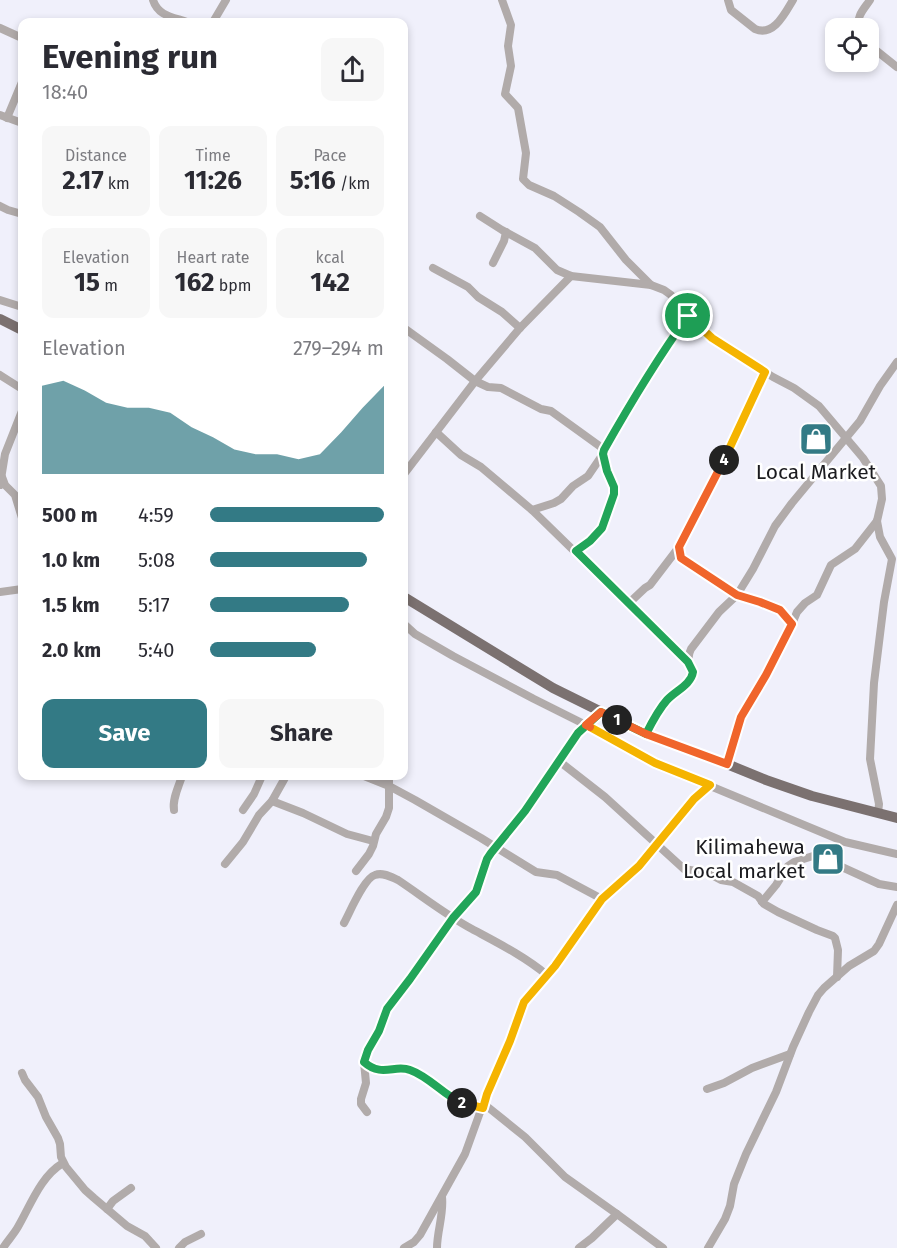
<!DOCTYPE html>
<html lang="en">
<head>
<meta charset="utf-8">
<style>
  :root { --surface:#fff; --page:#f7f7f7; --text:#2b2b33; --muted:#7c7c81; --accent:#337a85 }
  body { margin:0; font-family:"Fira Sans",sans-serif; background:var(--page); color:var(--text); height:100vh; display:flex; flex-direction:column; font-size:22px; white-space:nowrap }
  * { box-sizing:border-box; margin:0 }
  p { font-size:20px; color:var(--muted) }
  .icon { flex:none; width:33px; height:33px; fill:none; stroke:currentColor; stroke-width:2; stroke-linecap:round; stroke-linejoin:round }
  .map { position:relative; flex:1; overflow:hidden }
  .sheet { position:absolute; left:18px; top:18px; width:390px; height:762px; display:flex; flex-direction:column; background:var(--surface); border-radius:12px; box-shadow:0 3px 9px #0003 }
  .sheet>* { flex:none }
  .controls { position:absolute; left:825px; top:18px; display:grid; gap:12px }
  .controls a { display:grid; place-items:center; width:54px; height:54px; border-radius:12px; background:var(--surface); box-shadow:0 3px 9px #0003; font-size:30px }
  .pin { position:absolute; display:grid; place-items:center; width:51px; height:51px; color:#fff; margin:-26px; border:3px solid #fff; border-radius:50%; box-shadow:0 2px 6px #0007 }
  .km { position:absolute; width:30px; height:30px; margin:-15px; border-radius:50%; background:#222; color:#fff; font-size:16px; line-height:30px; text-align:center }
  .round { display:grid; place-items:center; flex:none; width:63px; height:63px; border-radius:12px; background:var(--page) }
  .headline { display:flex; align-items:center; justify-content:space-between; height:102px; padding:0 24px }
  h1 { font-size:33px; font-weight:700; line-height:45px }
  .figures { display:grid; grid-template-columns:repeat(3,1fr); gap:9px; height:102px; padding:6px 24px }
  .figures div { display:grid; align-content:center; border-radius:12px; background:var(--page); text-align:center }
  .figures b { font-size:26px; font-weight:700 }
  .figures small { font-size:16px; font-weight:400 }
  .figures p { font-size:16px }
  .chart { height:168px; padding:12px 24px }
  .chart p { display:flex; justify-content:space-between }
  .chart svg { width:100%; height:108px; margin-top:6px; fill:var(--accent); opacity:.7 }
  .cta { display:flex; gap:12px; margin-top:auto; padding:12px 24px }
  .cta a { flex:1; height:69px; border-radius:12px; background:var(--accent); color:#fff; font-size:24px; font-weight:700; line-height:69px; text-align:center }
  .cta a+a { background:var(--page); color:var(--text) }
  ul { padding:0 24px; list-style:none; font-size:20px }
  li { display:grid; grid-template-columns:96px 72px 1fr; align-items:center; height:45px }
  li i { height:15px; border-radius:8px; background:var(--accent) }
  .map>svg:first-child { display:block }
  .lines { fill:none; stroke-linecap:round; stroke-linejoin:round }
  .minor { stroke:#b1abaa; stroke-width:8 }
  .major { stroke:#7b7170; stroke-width:10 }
  .split-1-casing { stroke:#fff; stroke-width:12 }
  .split-2-casing { stroke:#fff; stroke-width:12 }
  .split-3-casing { stroke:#fff; stroke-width:12 }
  .split-4-casing { stroke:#fff; stroke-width:12 }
  .split-5-casing { stroke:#fff; stroke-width:12 }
  .split-1 { stroke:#22a559; stroke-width:8 }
  .split-2 { stroke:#22a559; stroke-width:8 }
  .split-3 { stroke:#f5b400; stroke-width:8 }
  .split-4 { stroke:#f0652b; stroke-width:8 }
  .split-5 { stroke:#f5b400; stroke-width:8 }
  .labels { text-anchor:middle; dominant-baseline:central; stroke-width:5; stroke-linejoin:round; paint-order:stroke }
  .poi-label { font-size:21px; fill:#1b1b1f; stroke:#fff }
</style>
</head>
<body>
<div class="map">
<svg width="897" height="1248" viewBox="0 0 897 1248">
  <rect width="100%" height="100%" fill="#f0f0fb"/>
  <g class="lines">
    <g class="minor">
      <path d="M153,0c5,16 20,17 34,22"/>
      <path d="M502,0l9,25 -3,21 3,20 -6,28 13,14 8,45 -3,26 6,6 25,11 25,16 21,15 26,33 25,25"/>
      <path d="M728,0l3,10 24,19c19,8 30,-16 38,-29"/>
      <path d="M213,22l13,-22"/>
      <path d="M0,28l22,10"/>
      <path d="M859,28c-3,-12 5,-19 11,-28"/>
      <path d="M868,44l29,23"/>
      <path d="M0,115l22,8"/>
      <path d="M7,118l15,-36"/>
      <path d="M0,206l8,4 14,4"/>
      <path d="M480,216l22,14 33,18 22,22 14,6 80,9 13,5 7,5 17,21 24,22 61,39 21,11 25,18 44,52 18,28 1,13 -5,22 -22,28 -24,16 -14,30 -12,8 -8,9 -5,12 -26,51 -25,42 -14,47"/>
      <path d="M493,263l11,-22 2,-9"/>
      <path d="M433,268l35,19 10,10 24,15 18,16"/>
      <path d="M0,300l22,7"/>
      <path d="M404,328l43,31 28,22 13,6 13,1 40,21 10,2 54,39"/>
      <path d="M0,375l22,14"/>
      <path d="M436,432l25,23 20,12 51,43 156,152"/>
      <path d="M404,474l72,-94 44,-52 51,-52"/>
      <path d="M2,477l3,8 10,10 7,23"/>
      <path d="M0,485l5,-31 17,-43"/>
      <path d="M532,510l22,-7 7,-4 12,-13 15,-10 15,-22 29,-54 33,-52 23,-32"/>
      <path d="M877,521l3,16 12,22 -8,43 -10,81 -4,76 9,45 -1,9"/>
      <path d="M679,547l2,11 56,37 23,6 20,9 12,14"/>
      <path d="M576,551l14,-10 12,-13 12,-34v-7l-7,-16 -4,-17"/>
      <path d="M0,592l22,-3"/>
      <path d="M628,604l17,-16 5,-3 29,-38 40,-76 46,-99"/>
      <path d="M404,624l11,10 38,22 81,43 52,26 69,38 190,79 52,12"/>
      <path d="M646,734c6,-12 11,-22 20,-32 6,-8 24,-17 26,-26 3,-9 -8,-13 -1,-27l28,-37 18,-17 16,-26 22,-43 17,-23 68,-82 20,-35 17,-24"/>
      <path d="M559,761l46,36 79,72 24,4 13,7 12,2 25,14 6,8 14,8 39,18 16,6 2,2 3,12 -1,27"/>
      <path d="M364,776l25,10 26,14 66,38 55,34 21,3 45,24"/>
      <path d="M272,801l31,12 44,21 26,7"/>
      <path d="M174,810c-2,-11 5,-24 8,-34"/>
      <path d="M243,810l11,-16 8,-18"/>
      <path d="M225,864l18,-22 16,-27 13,-14 14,-25"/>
      <path d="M356,871l13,-17 4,-8 3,-12 10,-17 3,-9v-32"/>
      <path d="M762,902l14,-17 12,-19 6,-4 19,-6 7,1 59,27 18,3"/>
      <path d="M344,923c6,-11 20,-45 31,-48 8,-3 16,2 23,5 24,16 48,35 74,49 26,14 52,27 75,46"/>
      <path d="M364,1062c17,15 29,3 45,8 16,5 29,19 43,28 9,6 20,8 31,10"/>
      <path d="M22,1073l3,7 13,17 8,20 12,21 2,6 1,13 5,10 19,23 9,8 33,28 18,10 11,12"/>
      <path d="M707,1089l17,-6 28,-15 38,-14"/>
      <path d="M484,1104l41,33 40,40 52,37 46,34"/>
      <path d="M367,1112l-6,-8v-5l5,-16 -2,-21 1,-6 14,-25 8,-22 23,-30 43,-61 23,-26 11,-33 8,-12 29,-36 53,-78 24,-21"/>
      <path d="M107,1209l6,-8 18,-13"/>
      <path d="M3,1248c5,-8 12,-15 16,-23 12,-21 22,-49 44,-62"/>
      <path d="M179,1248l6,-6 16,-8"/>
      <path d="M404,1248l10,-6 6,-7 45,-81 22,-61 23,-52 14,-39 31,-36 47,-67 37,-33 55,-67 16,-14"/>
      <path d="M437,1248c0,-17 7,-34 5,-51"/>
      <path d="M579,1248l13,-10 25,-24"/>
      <path d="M708,1248l17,-29 5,-13 4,-22 12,-30 30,-62 17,-45 16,-35 9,-17 6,-7 25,-22 25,-15 5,-7 18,-39"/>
    </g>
    <g class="major">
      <path d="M0,319l22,11"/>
      <path d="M404,597l149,91 93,46 81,30 39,16 46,16 85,22"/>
    </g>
  </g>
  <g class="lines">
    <g class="split-1-casing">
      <path id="split-1" d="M617,720l29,14c6,-12 12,-24 21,-34 8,-9 24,-15 26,-28l-5,-10 -112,-111 14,-10 12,-13 12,-34v-7l-7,-16 -4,-17 1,-4c26,-46 53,-91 84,-134"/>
    </g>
    <g class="split-2-casing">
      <path id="split-2" d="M462,1103c-19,-8 -32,-26 -52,-33 -15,-6 -28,8 -46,-8l4,-12 11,-19 8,-22 23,-30 43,-61 23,-26 11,-33 4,-6 34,-42 53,-78 23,-21 16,8"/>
    </g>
    <g class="split-3-casing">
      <path id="split-3" d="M462,1103l21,5 4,-14 23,-53 14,-39 31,-36 47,-67 37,-33 55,-67 16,-14 -55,-22 -65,-36"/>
    </g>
    <g class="split-4-casing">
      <path id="split-4" d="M590,727l-4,-2 15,-13 45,22 81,30 14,-47 25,-42 26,-51 -12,-14 -20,-8 -23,-7 -56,-37 -2,-11 45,-87"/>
    </g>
    <g class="split-5-casing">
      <path id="split-5" d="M688,316l24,22 53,34 -41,88"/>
    </g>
    <use href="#split-1" class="split-1"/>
    <use href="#split-2" class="split-2"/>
    <use href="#split-3" class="split-3"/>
    <use href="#split-4" class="split-4"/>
    <use href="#split-5" class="split-5"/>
  </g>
  <defs>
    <g id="shop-square" transform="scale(1.725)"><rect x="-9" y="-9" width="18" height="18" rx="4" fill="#337a85" stroke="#fff"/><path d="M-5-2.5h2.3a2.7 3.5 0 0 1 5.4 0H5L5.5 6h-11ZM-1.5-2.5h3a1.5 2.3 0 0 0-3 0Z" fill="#fff"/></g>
  </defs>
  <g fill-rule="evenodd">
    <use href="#shop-square" x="816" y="439"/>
    <use href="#shop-square" x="828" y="859"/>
  </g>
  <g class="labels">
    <g class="poi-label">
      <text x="816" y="472">Local Market</text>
      <text x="805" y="847" text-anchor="end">Kilimahewa<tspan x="805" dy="24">Local market</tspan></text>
    </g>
  </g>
</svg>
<div class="controls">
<a><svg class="icon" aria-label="locate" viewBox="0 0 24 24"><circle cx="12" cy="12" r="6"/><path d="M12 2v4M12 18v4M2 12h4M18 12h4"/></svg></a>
</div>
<div class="pin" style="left:688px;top:316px;background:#1e9e55"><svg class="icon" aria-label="arrive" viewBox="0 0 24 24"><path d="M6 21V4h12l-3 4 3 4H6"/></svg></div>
<b class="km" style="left:617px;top:720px">1</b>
<b class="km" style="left:462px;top:1103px">2</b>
<b class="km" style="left:724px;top:460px">4</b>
<section class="sheet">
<div class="headline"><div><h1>Evening run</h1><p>18:40</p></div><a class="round"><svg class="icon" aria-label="share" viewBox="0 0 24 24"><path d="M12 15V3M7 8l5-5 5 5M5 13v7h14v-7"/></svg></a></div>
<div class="figures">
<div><p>Distance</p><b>2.17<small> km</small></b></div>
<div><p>Time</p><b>11:26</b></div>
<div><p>Pace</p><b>5:16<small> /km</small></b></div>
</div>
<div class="figures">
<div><p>Elevation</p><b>15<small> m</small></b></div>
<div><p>Heart rate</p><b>162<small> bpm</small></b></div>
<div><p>kcal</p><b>142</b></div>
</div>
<div class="chart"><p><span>Elevation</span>279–294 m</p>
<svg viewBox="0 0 160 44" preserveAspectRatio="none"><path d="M0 44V8L10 6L20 10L30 15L40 17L50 17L60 19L70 25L80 29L90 34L100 36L110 36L120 38L130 36L140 27L150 17L160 8V44z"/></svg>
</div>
<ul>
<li><b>500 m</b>4:59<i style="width:100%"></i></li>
<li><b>1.0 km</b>5:08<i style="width:90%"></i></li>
<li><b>1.5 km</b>5:17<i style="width:80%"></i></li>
<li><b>2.0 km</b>5:40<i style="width:61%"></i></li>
</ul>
<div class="cta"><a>Save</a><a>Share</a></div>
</section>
</div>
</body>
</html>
